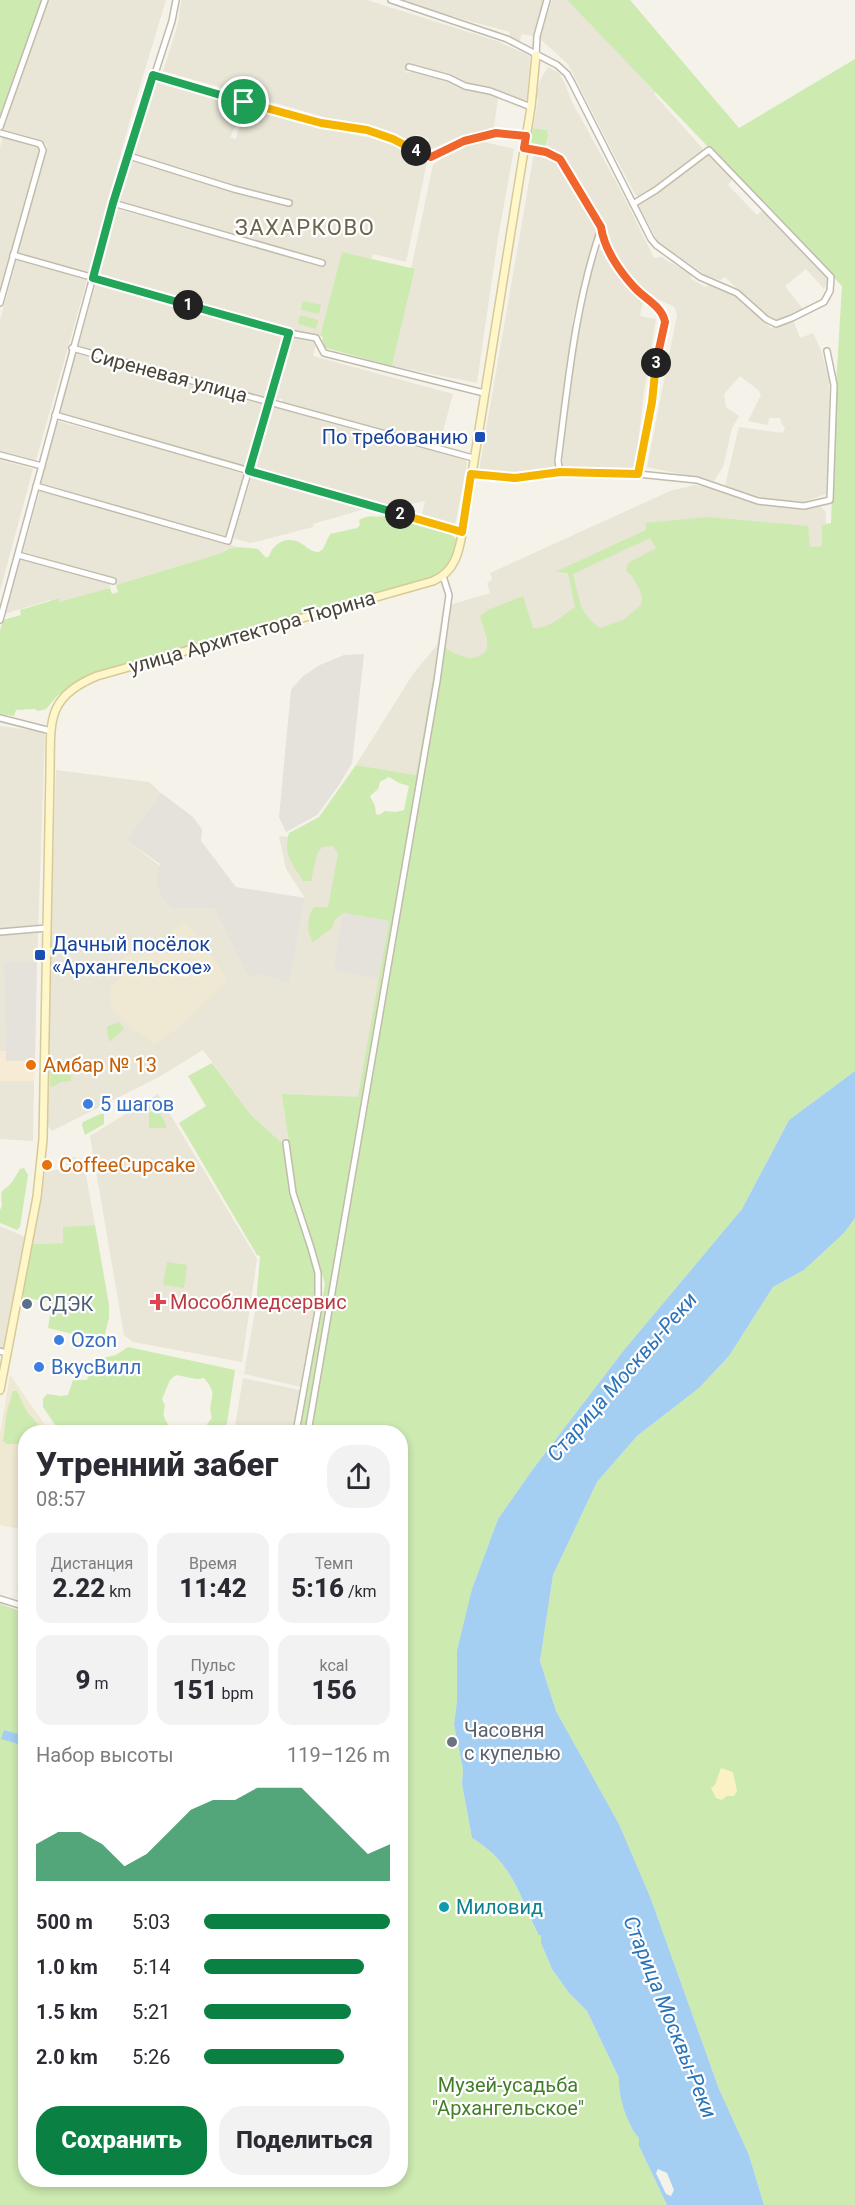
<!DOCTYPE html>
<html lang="ru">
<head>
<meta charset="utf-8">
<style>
  :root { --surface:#fff; --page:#f2f2f3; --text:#2b2b33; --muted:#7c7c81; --accent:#0b8043 }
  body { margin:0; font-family:Roboto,sans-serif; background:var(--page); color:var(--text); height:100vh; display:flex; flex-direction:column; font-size:22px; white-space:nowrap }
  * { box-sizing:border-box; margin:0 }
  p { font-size:20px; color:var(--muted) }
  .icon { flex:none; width:33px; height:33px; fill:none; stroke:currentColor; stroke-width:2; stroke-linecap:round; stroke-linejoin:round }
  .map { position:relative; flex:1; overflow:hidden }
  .drawer { position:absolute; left:18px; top:1425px; width:390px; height:762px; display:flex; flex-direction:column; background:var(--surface); border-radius:24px; box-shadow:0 3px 9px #0003 }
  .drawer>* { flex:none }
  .pin { position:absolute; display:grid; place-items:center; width:51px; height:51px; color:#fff; margin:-26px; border:3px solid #fff; border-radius:50%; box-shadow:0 2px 6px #0007 }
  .km { position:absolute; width:30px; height:30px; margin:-15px; border-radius:50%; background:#222; color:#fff; font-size:16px; line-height:30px; text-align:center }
  .round { display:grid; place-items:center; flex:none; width:63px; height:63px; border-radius:24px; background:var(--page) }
  .head { display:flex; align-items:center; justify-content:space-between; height:102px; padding:0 18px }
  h1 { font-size:33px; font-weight:800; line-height:45px }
  .figures { display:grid; grid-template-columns:repeat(3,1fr); gap:9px; height:102px; padding:6px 18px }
  .figures div { display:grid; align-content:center; border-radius:15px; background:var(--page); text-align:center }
  .figures b { font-size:26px; font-weight:800 }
  .figures small { font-size:16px; font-weight:400 }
  .figures p { font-size:16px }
  .chart { height:168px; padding:12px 18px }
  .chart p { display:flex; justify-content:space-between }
  .chart svg { width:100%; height:108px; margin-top:6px; fill:var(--accent); opacity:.7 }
  .cta { display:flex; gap:12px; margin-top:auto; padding:12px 18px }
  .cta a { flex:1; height:69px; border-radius:24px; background:var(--accent); color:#fff; font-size:24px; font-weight:800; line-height:69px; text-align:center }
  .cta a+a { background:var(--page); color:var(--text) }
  ul { padding:0 18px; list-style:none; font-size:20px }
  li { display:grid; grid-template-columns:96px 72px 1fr; align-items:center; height:45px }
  li i { height:15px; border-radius:8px; background:var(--accent) }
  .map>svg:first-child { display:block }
  .residential { fill:#e9e5d7 }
  .commercial { fill:#f7ebd5 }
  .industrial { fill:#e5e1db }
  .education { fill:#efe9d3 }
  .green { fill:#cdeab1; fill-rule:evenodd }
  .sand { fill:#faf2c5 }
  .water { fill:#a5cef3; fill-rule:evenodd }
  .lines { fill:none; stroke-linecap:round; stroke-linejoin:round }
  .street-casing { stroke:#c1bbab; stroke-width:8 }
  .secondary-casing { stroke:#d6ca98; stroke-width:10 }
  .street { stroke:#fff; stroke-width:5 }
  .secondary { stroke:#fff6ca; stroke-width:7 }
  .split-1-casing { stroke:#fff; stroke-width:12 }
  .split-2-casing { stroke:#fff; stroke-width:12 }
  .split-3-casing { stroke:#fff; stroke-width:12 }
  .split-4-casing { stroke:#fff; stroke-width:12 }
  .split-5-casing { stroke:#fff; stroke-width:12 }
  .split-1 { stroke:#22a559; stroke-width:8 }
  .split-2 { stroke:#22a559; stroke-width:8 }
  .split-3 { stroke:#f5b400; stroke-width:8 }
  .split-4 { stroke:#f0652b; stroke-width:8 }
  .split-5 { stroke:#f5b400; stroke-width:8 }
  .transit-dot { fill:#1a4fb4; stroke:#fff; stroke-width:2 }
  .food-dot { fill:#e8710a; stroke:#fff; stroke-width:2 }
  .shop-dot { fill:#3f7fe0; stroke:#fff; stroke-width:2 }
  .health-dot { fill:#e0444e; stroke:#fff; stroke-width:2 }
  .service-dot { fill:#5c6f8a; stroke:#fff; stroke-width:2 }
  .worship-dot { fill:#6b7280; stroke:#fff; stroke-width:2 }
  .culture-dot { fill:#0f9aa8; stroke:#fff; stroke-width:2 }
  .labels { text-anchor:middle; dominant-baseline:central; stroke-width:4.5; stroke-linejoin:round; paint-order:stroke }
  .street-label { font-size:20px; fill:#494437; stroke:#fff }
  .transit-label { font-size:20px; fill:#164399; stroke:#fff; text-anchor:end }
  .food-label { font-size:20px; fill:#c56008; stroke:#fff; text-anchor:start }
  .shop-label { font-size:20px; fill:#366cbe; stroke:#fff; text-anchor:start }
  .health-label { font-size:20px; fill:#be3a42; stroke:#fff; text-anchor:start }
  .service-label { font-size:20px; fill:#4e5e75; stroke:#fff; text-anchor:start }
  .worship-label { font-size:20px; fill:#5b616d; stroke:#fff; text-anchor:start }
  .culture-label { font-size:20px; fill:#0d838f; stroke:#fff; text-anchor:start }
  .park-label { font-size:20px; fill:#427e28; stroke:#fff }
  .water-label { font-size:21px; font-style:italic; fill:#2c74ba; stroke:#fff }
  .quarter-label { font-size:22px; letter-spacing:1.5px; fill:#6d624e; stroke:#fff }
</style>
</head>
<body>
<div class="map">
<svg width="855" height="2205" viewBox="0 0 855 2205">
  <rect width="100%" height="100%" fill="#f5f2e9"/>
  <g class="residential">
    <path d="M48,0h118l-32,106 -46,168 -71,-20 30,-107 -1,-3 -44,-14z"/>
    <path d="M181,0h186l130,41 33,15 -3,43 -4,2 -32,-14 -33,-6 -2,-3 -48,-15 -2,10 8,-2 11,3 30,8 4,4 31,6 8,6 -4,29 -3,3 -64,20 2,-11 -12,-5 -3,8 -8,-2 -37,-13 -20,-3 -186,-53 15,-47z"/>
    <path d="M401,0h143l-11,36 -11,-2 -3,9 -11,-5 2,-6 -77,-21z"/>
    <path d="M552,0h15l89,92 -2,2 49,55 -63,49 -5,-4 -26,-49 -38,-75 -4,-7 -28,-25z"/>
    <path d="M548,67l11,6 6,11 7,18 50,91 32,65 7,-1 31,18 -2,3 15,9 4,-3 21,8 41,36 23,-6 6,16 13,-5 8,17 8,29v42l-3,73 -25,9 -39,-5 -27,-7 -10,-6 14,-58 44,6 2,-6 -3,-2 -2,-7h-11l-1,7 -20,-4 13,-26 -3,-5 -18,-14 -16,18 2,13 13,9 -7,12 -9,39 -9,14 -67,-14 30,-152 -2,-7 -4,-3 -28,-11 -15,-17 -26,-51 -41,-69 -14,-12 1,-9 -1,-6 -14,-2 5,-28 -2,-4 4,-15z"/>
    <path d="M157,82l84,23 -4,17 -7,16 6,1 10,-33h2l71,21 46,10 4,-2 38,16 -1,5 21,6 -21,100 -33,-8 -2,5 -29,-7 -22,84 -51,-11 -172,-47 20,-69 206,56 1,-4 -35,-11 -171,-48 12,-41 161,44 1,-4 -91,-24 -2,-4 -65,-18 18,-64z"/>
    <path d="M3,136l35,10 2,3 -40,139v-140z"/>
    <path d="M484,139v3l30,7 -16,89 -21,145 -85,-17 23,-96 -4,-1 22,-104 27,-20z"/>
    <path d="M534,153l12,1 11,5 42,68 -21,81h-3l-3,16 3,2 -10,54 -8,86 -3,4 -36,4 -39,-4z"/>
    <path d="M707,153h2l24,26 -5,6 29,30 6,-5 66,68 -5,11 -18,-20 -21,17 18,23 -29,12 -10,-6 -39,-38 -5,3 -13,-4 -49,-34 -20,-37z"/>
    <path d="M596,248l11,5 7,11 -1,7 5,1 25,28 -3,16 16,3 -12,73 -9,79 -73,-4 8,-90 8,-51z"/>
    <path d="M17,259l70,21 -51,180 -36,-9v-131z"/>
    <path d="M96,283l189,52 -18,63 -189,-51z"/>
    <path d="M291,337l25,6 -3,13 140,38 -14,52 -156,-43 -1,-4 -9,1z"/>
    <path d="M75,353l189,52 -17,63 -188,-55z"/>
    <path d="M269,406l196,54 2,3 -12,63 -3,1 -31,-8 4,-18 -34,7 -139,-38z"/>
    <path d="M57,421l112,30 77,24 -18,60 -3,1 -89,-25 -95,-28z"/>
    <path d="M0,460l33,9 -33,122z"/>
    <path d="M252,476l46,12 67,21 -52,15v3l-54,14 -9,2 -17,-5z"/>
    <path d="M695,485l15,2 48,17 49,4 13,-2 6,6v12l-4,1v21l-12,1 -410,885h-101l59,-334 -75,-4 6,49 -6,1 -32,-29 -48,-65 -44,27 -107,54 -5,-6 -1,-39 10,-316 93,12 12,11 -35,47 89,68 45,65 29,11 16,-86 -19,-29 -7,-33 77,7 -13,70 36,65 37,-203 -60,-10 57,-91 24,-29 6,-38 47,-14 -3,-10 5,-3 -2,-7 180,-82z"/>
    <path d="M40,490l89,24 108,33 -12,3 -3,3 -106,32 -2,-6 -91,-27z"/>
    <path d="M19,559l91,24v5l-51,15 -9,-3 -46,14z"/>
    <path d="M0,726l45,6 -8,230h-33l2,89h-6z"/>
    <path d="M0,1081h34l-1,60 -33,-2z"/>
    <path d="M158,1094l99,165 -15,103 -109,-20 -9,-7 -34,-199z"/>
    <path d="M66,1156l17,3 12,66 -32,2 1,16 -32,1 13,-72 22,-4z"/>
    <path d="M0,1226l25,11 -22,112 -3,-1z"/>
    <path d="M256,1305l59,7 -14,75 -57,-13z"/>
    <path d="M243,1378l57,12 -8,42h-58z"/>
  </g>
  <path class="commercial" d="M0,1051h6l1,10h28l-1,20h-34z"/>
  <g class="industrial">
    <path d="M364,654l-12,109 -13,22 -22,30 -31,17 -7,-15 12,-127 11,-13 18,-12 24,-10z"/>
    <path d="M161,793l32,24 9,12 -1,12 35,46 69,11 -16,86 -29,-11 -11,4 -34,-69h-43l-9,-9 -7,-18 4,-17 -34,-24z"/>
    <path d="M343,913l46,8 -10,57 -45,-8z"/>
    <path d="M4,962h33l-2,99h-29z"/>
  </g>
  <g class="education">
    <path d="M183,922l16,14 29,44 -45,44 -29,22 -10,-11 -14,-7 -19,-21 -1,-20 15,-13 -5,-6 1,-8 8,-7 13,2z"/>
    <path d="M10,1375l40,57h-24l-1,98 -25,-5v-91z"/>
    <path d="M25,1555v38l-8,-3z"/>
  </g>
  <g class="green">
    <path d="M0,0h42l-42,115z"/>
    <path d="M567,0h63l109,128 116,-69v1012l-66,49 -47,89 -118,141 -91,119 -35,50 -26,70 -18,136 9,44 -1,15 10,54c41,25 46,55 65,95l4,3v7l11,26 17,24 18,18 32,67c0,17 8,47 20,60v8l28,59h-667v-601l26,9v567h374v-748h-101l26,-148 -29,-92 -14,-98 76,3 31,-176 -46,-8 -8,7 -3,8 -19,14c-7,-10 -6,-26 1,-35h14l10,-53 -5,-8 -11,1 -5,7 -6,27h-8c-11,-18 -20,-26 -14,-48l30,-16 37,-52 60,10 23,-130c18,8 32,22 48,5v-11l-7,-23 8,-6 35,-14 10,32c15,2 30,-13 42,-21l-7,-34 -13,-1 91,-42v-7l61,-6 101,9 2,21 12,-1v-21l9,-2 4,-120 7,-117zM650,538l6,10 -28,15 -2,8 6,5 8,14 2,9 -1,6 -18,15 -23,8c-22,-15 -20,-29 -27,-54zM389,777l10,6 10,3 -5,24 -8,2 -11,-1 -6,4 -3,-1 -1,-8 -5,-10 8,-7 2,-7z"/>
    <path d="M533,128l14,2 1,6 -3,14 -15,-3z"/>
    <path d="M342,252l73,17 -23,97 -70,-19 1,-10 -3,-1z"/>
    <path d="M303,301l18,4 -2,9 -18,-4z"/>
    <path d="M300,315l18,5 -2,9 -18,-5z"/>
    <path d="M391,514l62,18 -1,3 4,4c-3,22 -8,32 -29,40l-339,97 -30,19 -12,14 -8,2 -3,-2 -19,1 -2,6 -14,-2v-83l3,-11 18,-5 -1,-5 40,-12 -1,4 51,-14 2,6 6,-2 -2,-7 106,-32c10,-9 24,-5 36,-4l8,9 3,-2c4,-11 14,-19 27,-15 9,3 13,11 23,11l4,-3 7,-15 27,-6 3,-3 -1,-5c13,-8 20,0 32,-6z"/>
    <path d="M119,1022l5,7 -15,13 -2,-15z"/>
    <path d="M54,1062l4,10 13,3v6l-10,1 -9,5 -2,-2 1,-22z"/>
    <path d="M212,1063l39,52 32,29 9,50 17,53 5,25 1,40 -59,-7 4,-49 -3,-1 -78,-132 27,-17 -18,-30z"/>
    <path d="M157,1109l9,15v4h-17v-15z"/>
    <path d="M100,1114h4v10l-19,11 -3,-10 1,-3z"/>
    <path d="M24,1168l4,7 -8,52 -3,3 -17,-7v-13l2,-4c-2,-20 0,-12 10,-24 3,-4 5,-9 8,-13z"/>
    <path d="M855,1218v987h-91l-15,-50 -30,-66 -68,-190 -32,-75 -63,-113 -16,-50 13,-86 44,-93 40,-46 62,-48 30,-32 44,-69 31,-17 40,-37z"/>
    <path d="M95,1225l14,80v13l-5,20h-15l-41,-10 4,-26 -28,-4 -2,-4 10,-50 31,-1v-16z"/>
    <path d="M167,1262l20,3 -3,23 -21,-3z"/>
    <path d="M128,1347l107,23 -8,53 -4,9h-15l-1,-8 5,-6c-6,-21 9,-20 -8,-40l-7,1 -21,-4 -6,5 -8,19 3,7c-4,11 1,16 8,24l-1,2h-112l-17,-25v-8l4,-5 14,2 7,-1 5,-15h14l8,-20 21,-5z"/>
    <path d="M13,1391h4l10,21 18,20h-19l-1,12h-18l-4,-3 4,-30z"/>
  </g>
  <path class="sand" d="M721,1768l12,4 4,19 -3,5h-7l-5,4 -6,-2 -5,-10 4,-3z"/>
  <g class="water">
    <path d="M855,1071v147l-11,15 -40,37 -31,17 -44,69 -30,32 -62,48 -40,46 -44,93 -13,86 16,50 63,113 32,75 68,190 30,66 15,50h-97l-28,-59v-8c-12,-13 -21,-43 -20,-60l-32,-67 -18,-18 -17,-24 -11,-26v-7l-3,-2c-20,-41 -25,-71 -66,-96l-10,-54 1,-15 -9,-44 3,-24v-50l15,-62 26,-70 35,-50 91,-119 118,-141 47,-89zM658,2169l9,4 7,17 -3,6 -5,-2 -10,-21z"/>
    <path d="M4,1730l21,6v10l-24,-7z"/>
  </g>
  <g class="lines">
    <g class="street-casing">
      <g id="street">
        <path d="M391,0l116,39 50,26 10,9 5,9 79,156 5,6 44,32 37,16 29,26 10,5 16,-6 32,-16 6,-11 1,-14 -122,-127 -53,40 -23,14"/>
        <path d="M536,55l1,-19 10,-36"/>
        <path d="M409,67l40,11 16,8 25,5 41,16"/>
        <path d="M153,75l168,48 46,7 64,27c22,-11 47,-26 72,-25 7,0 15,3 23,5"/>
        <path d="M0,127l45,-127"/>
        <path d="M0,133l40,11 3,6 -43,153"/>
        <path d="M524,148l22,4 14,7 41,68c3,22 19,45 34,61 10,11 27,19 30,34l-27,152"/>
        <path d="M129,156l105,33 55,14"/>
        <path d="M113,203l209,60"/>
        <path d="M13,255l276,78 27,5 8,15 160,40"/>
        <path d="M72,348l401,110"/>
        <path d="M55,415l407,117"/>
        <path d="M0,455l42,11"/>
        <path d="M560,472l-2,-11c10,-78 17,-157 43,-232"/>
        <path d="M471,474l44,4 45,-6 78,2 59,6 61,21 46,5 26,-6 4,-115 -7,-34"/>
        <path d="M36,486l192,55 61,-208"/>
        <path d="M18,555l95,26"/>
        <path d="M0,620l113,-417 59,-182 4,-21"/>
        <path d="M0,718l51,13"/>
        <path d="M0,932l47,-4"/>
        <path d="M286,1143l7,50 18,55 7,25v38l-22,121"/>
        <path d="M0,1351l6,2"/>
        <path d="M308,1432l129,-751 12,-86 -6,-19"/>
        <path d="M0,1599l26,8"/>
      </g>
    </g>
    <g class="secondary-casing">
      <path id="secondary" d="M0,1390l37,-193 6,-58 7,-367c1,-49 -5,-75 47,-96l336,-95c27,-11 27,-39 32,-64l66,-410 5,-52"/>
    </g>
    <use href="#street" class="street"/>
    <use href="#secondary" class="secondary"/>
  </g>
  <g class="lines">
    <g class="split-1-casing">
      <path id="split-1" d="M188,305l-95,-27 20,-75 40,-128 91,27"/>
    </g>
    <g class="split-2-casing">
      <path id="split-2" d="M188,305l101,28 -40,138 151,43"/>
    </g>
    <g class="split-3-casing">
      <path id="split-3" d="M400,514l62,18 9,-58 44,4 45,-6 78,2 14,-72 4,-39"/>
    </g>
    <g class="split-4-casing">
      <path id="split-4" d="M416,151l15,6 33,-16 32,-8 30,3 -2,12 22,4 14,7 41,68c3,22 19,45 34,61 10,11 27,18 30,34l-9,41"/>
    </g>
    <g class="split-5-casing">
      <path id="split-5" d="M244,102l77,21 46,7 26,9 23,12"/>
    </g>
    <use href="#split-1" class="split-1"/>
    <use href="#split-2" class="split-2"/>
    <use href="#split-3" class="split-3"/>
    <use href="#split-4" class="split-4"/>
    <use href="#split-5" class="split-5"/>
  </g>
  <g class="transit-dot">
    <rect x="474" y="431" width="12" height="12" rx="3"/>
    <rect x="34" y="949" width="12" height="12" rx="3"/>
  </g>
  <g class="food-dot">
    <circle cx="31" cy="1065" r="6"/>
    <circle cx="47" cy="1165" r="6"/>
  </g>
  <g class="shop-dot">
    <circle cx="88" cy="1104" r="6"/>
    <circle cx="59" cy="1340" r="6"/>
    <circle cx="39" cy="1367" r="6"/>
  </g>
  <path class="health-dot" d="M155 1293h6v6h6v6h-6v6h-6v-6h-6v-6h6z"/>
  <circle class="service-dot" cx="27" cy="1304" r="6"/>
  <circle class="worship-dot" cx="452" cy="1742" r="6"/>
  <circle class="culture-dot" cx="444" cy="1907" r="6"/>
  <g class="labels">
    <g class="street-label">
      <text transform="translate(169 375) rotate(15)">Сиреневая улица</text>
      <text transform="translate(252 632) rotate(-16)">улица Архитектора Тюрина</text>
    </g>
    <g class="transit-label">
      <text x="468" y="437">По требованию</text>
      <text x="52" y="944" text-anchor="start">Дачный посёлок<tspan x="52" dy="23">«Архангельское»</tspan></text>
    </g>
    <g class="food-label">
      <text x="43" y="1065">Амбар № 13</text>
      <text x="59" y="1165">CoffeeCupcake</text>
    </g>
    <g class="shop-label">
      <text x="100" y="1104">5 шагов</text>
      <text x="71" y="1340">Ozon</text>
      <text x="51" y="1367">ВкусВилл</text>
    </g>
    <g class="health-label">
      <text x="170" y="1302">Мособлмедсервис</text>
    </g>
    <g class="service-label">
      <text x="39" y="1304">СДЭК</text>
    </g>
    <g class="worship-label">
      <text x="464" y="1730">Часовня<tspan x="464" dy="23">с купелью</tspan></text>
    </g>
    <g class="culture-label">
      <text x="456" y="1907">Миловид</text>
    </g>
    <g class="park-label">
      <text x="508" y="2085">Музей-усадьба<tspan x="508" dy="23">"Архангельское"</tspan></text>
    </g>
    <g class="water-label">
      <text transform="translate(622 1377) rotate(-49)">Старица Москвы-Реки</text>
      <text transform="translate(670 2017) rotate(68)">Старица Москвы-Реки</text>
    </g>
    <g class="quarter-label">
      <text x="305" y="227">ЗАХАРКОВО</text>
    </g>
  </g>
</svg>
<div class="pin" style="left:244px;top:102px;background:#1e9e55"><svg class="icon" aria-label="arrive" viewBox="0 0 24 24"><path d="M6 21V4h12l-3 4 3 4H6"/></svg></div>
<b class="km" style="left:188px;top:305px">1</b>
<b class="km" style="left:400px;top:514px">2</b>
<b class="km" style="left:656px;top:363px">3</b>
<b class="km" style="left:416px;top:151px">4</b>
<section class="drawer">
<div class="head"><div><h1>Утренний забег</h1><p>08:57</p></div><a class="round"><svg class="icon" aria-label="share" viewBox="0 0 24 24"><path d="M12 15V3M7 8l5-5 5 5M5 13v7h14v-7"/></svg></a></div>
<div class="figures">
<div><p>Дистанция</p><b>2.22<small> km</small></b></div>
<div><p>Время</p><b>11:42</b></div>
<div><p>Темп</p><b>5:16<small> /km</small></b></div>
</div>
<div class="figures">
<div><b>9<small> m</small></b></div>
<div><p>Пульс</p><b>151<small> bpm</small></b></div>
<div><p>kcal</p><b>156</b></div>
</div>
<div class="chart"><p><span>Набор высоты</span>119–126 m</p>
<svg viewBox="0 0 160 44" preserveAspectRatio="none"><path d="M0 44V29L10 24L20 24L30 29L40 38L50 33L60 24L70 15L80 11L90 11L100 6L110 6L120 6L130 15L140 24L150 33L160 29V44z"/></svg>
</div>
<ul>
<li><b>500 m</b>5:03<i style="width:100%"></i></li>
<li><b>1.0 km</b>5:14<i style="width:86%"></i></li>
<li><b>1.5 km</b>5:21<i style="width:79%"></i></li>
<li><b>2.0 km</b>5:26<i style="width:75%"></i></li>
</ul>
<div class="cta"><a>Сохранить</a><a>Поделиться</a></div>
</section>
</div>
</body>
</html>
